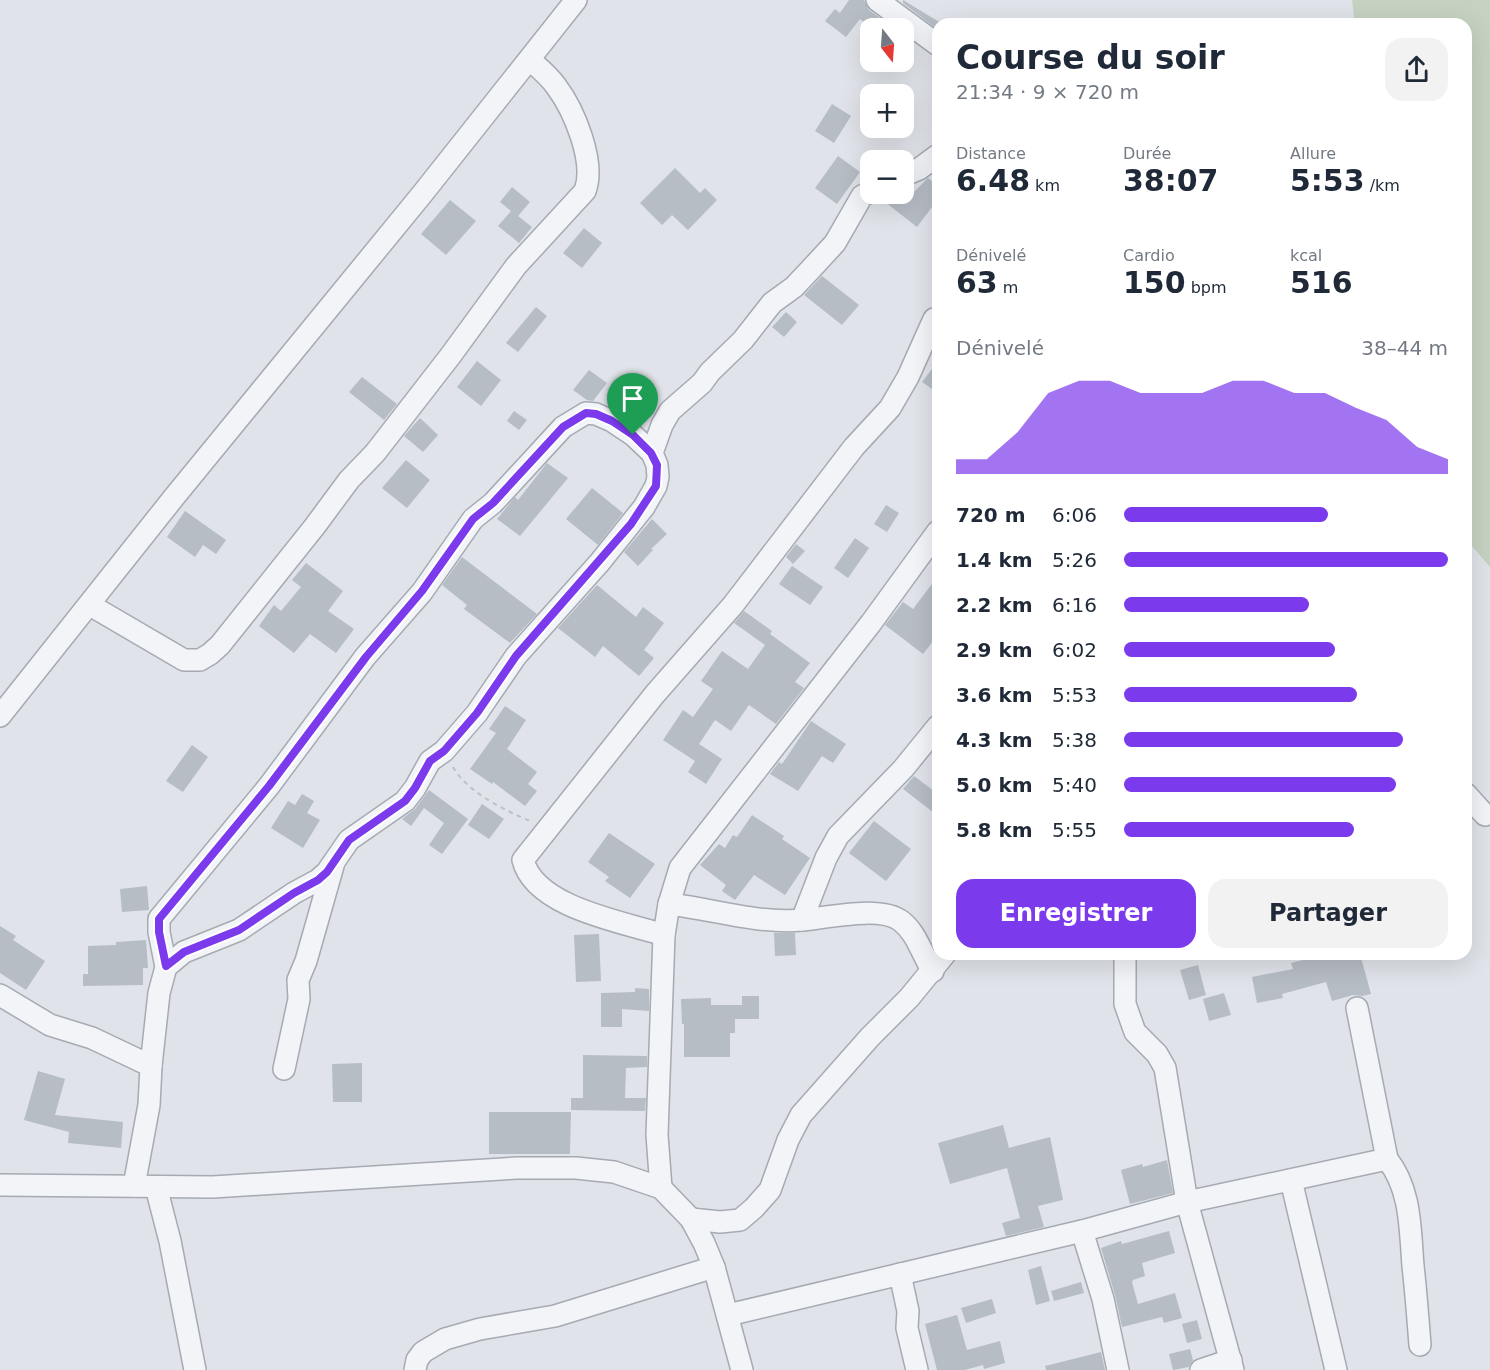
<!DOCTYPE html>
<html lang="fr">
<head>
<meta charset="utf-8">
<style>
  :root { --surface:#fff; --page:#f2f2f3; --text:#1f2937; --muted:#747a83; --accent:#7c3aed }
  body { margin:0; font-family:"DejaVu Sans",sans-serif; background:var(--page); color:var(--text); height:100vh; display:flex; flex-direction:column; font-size:22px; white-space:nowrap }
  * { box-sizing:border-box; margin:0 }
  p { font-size:20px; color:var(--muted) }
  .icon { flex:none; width:33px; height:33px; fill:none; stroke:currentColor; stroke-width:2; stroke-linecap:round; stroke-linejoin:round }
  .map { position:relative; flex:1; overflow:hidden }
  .panel { position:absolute; left:932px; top:18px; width:540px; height:942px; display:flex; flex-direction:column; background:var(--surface); border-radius:18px; box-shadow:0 6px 24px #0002 }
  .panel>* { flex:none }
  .needle { width:39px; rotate:163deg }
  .controls { position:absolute; left:860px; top:18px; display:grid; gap:12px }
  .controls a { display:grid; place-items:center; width:54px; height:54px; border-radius:12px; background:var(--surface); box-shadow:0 6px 24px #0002; font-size:30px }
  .pin { position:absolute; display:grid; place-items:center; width:51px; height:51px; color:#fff; margin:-62px -26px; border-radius:50% 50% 50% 0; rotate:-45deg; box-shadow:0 0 6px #0007 }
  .pin .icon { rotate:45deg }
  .round { display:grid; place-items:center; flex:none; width:63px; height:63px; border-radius:18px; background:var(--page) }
  .headline { display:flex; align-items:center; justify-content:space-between; height:102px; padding:0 24px }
  h1 { font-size:33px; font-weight:700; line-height:45px }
  .metrics { display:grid; grid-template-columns:repeat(3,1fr); gap:9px; height:102px; padding:6px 24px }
  .metrics div { display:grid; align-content:center }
  .metrics b { font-size:30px; font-weight:700 }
  .metrics small { font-size:16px; font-weight:400 }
  .metrics p { font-size:16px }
  .chart { height:168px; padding:12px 24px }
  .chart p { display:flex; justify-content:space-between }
  .chart svg { width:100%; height:108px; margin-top:6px; fill:var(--accent); opacity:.7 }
  .cta { display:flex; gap:12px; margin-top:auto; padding:12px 24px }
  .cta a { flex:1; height:69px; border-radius:18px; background:var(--accent); color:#fff; font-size:24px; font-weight:700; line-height:69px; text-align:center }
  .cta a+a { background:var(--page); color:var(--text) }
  ul { padding:0 24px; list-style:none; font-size:20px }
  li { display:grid; grid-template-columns:96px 72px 1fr; align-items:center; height:45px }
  li i { height:15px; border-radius:8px; background:var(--accent) }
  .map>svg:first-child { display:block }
  .green { fill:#c6d2c1 }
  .building { fill:#b7bdc5 }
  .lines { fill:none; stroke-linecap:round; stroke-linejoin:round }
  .minor-casing { stroke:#a5aab3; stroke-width:24 }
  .path { stroke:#bdc1c7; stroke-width:2; stroke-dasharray:4.5 4.5; stroke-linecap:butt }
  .minor { stroke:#f2f4f7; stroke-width:21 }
  .route-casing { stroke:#fff; stroke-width:12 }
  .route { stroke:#7c3aed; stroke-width:8 }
</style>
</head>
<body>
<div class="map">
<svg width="1490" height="1370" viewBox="0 0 1490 1370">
  <rect width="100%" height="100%" fill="#e0e3e9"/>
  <path class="green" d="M1352,0h138v567l-24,-28v-515h-111z"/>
  <g class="building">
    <path d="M849,0h15l5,10 15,11 -6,7h-6l-12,-9 -14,18 -21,-16 10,-12 5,4z"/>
    <path d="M903,0l38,23 -3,1 -1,5 -34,-26z"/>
    <path d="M832,104l19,12 -17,27 -19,-12z"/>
    <path d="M838,156l22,16 -23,32 -22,-16z"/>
    <path d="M675,168l25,25 5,-5 12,12 -29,30 -16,-15 -10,10 -22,-22z"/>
    <path d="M928,178l10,8v13l-21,28 -32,-25 6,-8h12v-5l9,5z"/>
    <path d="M512,187l18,15 -12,14 14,11 -13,16 -21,-17 13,-15 -11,-9z"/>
    <path d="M450,200l26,21 -30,34 -25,-21z"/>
    <path d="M584,228l18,15 -20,25 -19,-15z"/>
    <path d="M822,276l37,29 -17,20 -38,-30z"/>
    <path d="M536,307l11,9 -29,36 -12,-9z"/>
    <path d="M786,312l11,10 -13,15 -12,-10z"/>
    <path d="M477,361l24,19 -20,26 -24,-19z"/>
    <path d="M938,361v32l-16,-11z"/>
    <path d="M589,370l18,13 -14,18 -6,-1 -14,-10z"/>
    <path d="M362,377l35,27 -13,16 -35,-28z"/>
    <path d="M514,411l13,9 -8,10 -12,-9z"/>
    <path d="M420,418l18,17 -15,17 -19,-16z"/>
    <path d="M406,460l24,20 -23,28 -25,-20z"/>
    <path d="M547,463l21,15 -48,58 -23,-17 18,-22 3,3z"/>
    <path d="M592,488l31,25 -25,32 -32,-26z"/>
    <path d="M886,505l13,8 -12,19 -13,-8z"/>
    <path d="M185,511l41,29 -10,14 -13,-9 -8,12 -28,-20z"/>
    <path d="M652,519l15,15 -16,15 2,1 -15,16 -14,-14z"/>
    <path d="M855,538l14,10 -21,30 -14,-10z"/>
    <path d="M796,544l9,7 -12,13 -7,-7z"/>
    <path d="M462,557l75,57 -27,29 -46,-34 3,-4 -25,-20z"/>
    <path d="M306,563l37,28 -15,20 26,18 -18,24 -26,-19 -16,19 -35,-27 15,-21 7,6 20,-24 -9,-7z"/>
    <path d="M792,566l31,21 -13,18 -31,-21z"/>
    <path d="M938,576v59l-15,19 -38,-29 18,-23 10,7z"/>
    <path d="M597,585l39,32 7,-10 21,16 -20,27 10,8 -15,18 -36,-30 -8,11 -37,-29z"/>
    <path d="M744,611l28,20 -2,3 40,29 -15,19 9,6 -28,36 -27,-19 -18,26 -16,-11 -16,24 23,15 -16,25 -18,-12 7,-11 -32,-21 20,-30 10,7 20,-28 -12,-8 21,-30 26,18 17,-24 -31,-22z"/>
    <path d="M505,706l21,14 -19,29 30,23 -9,12 9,7 -12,15 -32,-24 -1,2 -22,-15 26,-36 -7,-4z"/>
    <path d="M811,721l35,23 -13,19 -11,-7 -24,35 -28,-17 9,-12 3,2z"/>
    <path d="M192,745l16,12 -25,35 -17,-11z"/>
    <path d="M914,776l24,18v22l-35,-27z"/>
    <path d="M429,790l39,29 -26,35 -13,-9 15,-22 -20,-15 -13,18 -9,-7 13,-10z"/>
    <path d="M302,794l12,7 -7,12 13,7 -17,28 -32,-20 17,-27 7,4z"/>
    <path d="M482,804l22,15 -15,20 -21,-14z"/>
    <path d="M752,815l32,21 -2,3 28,19 -25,37 -31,-20 -19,25 -13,-9 4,-6 -26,-20 19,-21 6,4 8,-13 4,2z"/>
    <path d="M874,821l37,28 -25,32 -37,-28z"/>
    <path d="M609,833l46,31 -25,34 -25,-17 4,-4 -21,-15z"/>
    <path d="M147,886l2,24 -27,2 -2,-23z"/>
    <path d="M0,926l16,10 -3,4 32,21 -19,29 -26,-17z"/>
    <path d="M774,933h21l1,22 -21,1z"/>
    <path d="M599,934l2,47 -25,1 -2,-47z"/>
    <path d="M146,940l2,28h-5v17l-60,1v-12h5v-28l28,-1v-3z"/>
    <path d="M1319,954h41l11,40 -9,2 -9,-1 -21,6 -6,-19 -44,12 1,4 -26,5 -5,-26 41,-8 -2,-6 28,-7z"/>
    <path d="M1198,965l8,30 -17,5 -9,-30z"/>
    <path d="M635,988l14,1v22l-27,-2v18h-21v-34l34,-1z"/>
    <path d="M1224,993l7,22 -22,6 -6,-22z"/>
    <path d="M742,996h17v23h-24v14h-5v24h-46v-33h-2l-1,-25 30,-1v7h31z"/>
    <path d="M583,1055l64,1v11l-21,1 -1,30h21l-1,13 -74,-1v-12h12z"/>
    <path d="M362,1063v39h-29l-1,-38z"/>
    <path d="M38,1071l27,8 -10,36 68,7 -2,26 -53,-5 1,-11 -45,-12z"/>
    <path d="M489,1112h82l-1,42h-81z"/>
    <path d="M1003,1125l6,23 41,-11 13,63 -25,6 6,21 -38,9 -4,-13 18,-5 -13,-50 -57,16 -12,-41z"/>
    <path d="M1167,1160l6,33 -43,11 -9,-34 21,-6 1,3z"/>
    <path d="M1169,1231l6,22 -33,10 3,13 -12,4 -1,2 6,22 37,-11 7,25 -18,5 -2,-6 -40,10 -7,-32 -14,-47 20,-7 1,3z"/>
    <path d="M1041,1266l9,35 -14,4 -8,-35z"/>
    <path d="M1081,1282l3,11 -30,8 -3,-10z"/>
    <path d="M992,1299l4,14 -30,10 -5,-15z"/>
    <path d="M957,1315l10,35 33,-9 5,22 -21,6 -1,-4 -18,5h-28l-12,-46z"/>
    <path d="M1197,1320l5,19 -15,4 -5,-19z"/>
    <path d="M1190,1349l3,11 -4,7 -16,3 -4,-16z"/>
    <path d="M1101,1352l4,18h-59l-1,-4z"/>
  </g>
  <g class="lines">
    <g class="minor-casing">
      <g id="minor">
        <path d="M877,0l61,45"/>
        <path d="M903,176l16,-7 19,-14"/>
        <path d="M90,605l94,55h16l10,-6 10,-9 95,-119 34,-46 26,-27 76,-98 65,-89 69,-75c11,-29 -11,-81 -29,-105 -7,-10 -17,-18 -26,-26"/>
        <path d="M0,716l175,-220 248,-303 153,-193"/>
        <path d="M1466,794l19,21"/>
        <path d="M669,904c44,5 88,20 133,16 24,-2 79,-15 99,1 16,12 21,34 32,50"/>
        <path d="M802,920l24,-62 12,-22 65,-67 35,-43"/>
        <path d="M664,935c-40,-13 -129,-27 -141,-75l132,-166 78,-89 121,-158 36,-39 18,-31 26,-58"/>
        <path d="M1125,954v50l10,28 22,22 8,14 22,134 46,168"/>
        <path d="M166,967l-7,-35v-13l110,-133 96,-129 57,-65 51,-73 20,-16 70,-76 23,-14 10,1 16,7 21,14 19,18"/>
        <path d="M0,995l50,30 42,13 59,28 -2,39 -15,81"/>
        <path d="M151,1066l8,-73 7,-26 18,-15 55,-22 55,-37 24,-13 9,-8 22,-32 56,-39 10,-13 15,-27 14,-10 33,-38 39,-57 84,-94 44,-55 12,-21 2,-9 -1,-12 -5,-12 10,-28 8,-14 32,-28 8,-11 33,-32 29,-37 22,-16 17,-18 24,-26 27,-47 8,-4"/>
        <path d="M284,1069l15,-70 -1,-19 8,-19 27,-95"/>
        <path d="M1387,1159c24,30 23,69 26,107 3,26 5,53 7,79"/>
        <path d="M1291,1180l45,190"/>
        <path d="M0,1185l213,2 304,-19h59l38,4 47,16 30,31 13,24 10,24 28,103"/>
        <path d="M156,1187l14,54 25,129"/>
        <path d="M661,1188l-4,-53 7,-200 5,-31 11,-36 191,-245 67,-92"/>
        <path d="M691,1219l29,3 20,-2 14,-12 16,-18 18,-50 13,-25 69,-78 39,-39 36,-44"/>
        <path d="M1082,1231l21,68 15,71"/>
        <path d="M900,1274l8,37 -1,17 10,42"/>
        <path d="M728,1315l354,-84 105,-29 200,-43 -30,-151"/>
        <path d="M415,1370l2,-10 6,-8 22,-13 35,-10 75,-13 159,-49"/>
        <path d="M1201,1370l30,-10"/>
      </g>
    </g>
    <path class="path" d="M453,767c14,25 51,43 77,54"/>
    <use href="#minor" class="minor"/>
  </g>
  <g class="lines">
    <g class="route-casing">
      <path id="route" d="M586,413l10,1 16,7 21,14 18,18 6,12 -1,21 -25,38 -115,132 -39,57 -33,38 -14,10 -15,27 -10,13 -56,39 -22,32 -9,8 -24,13 -55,37 -55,22 -18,14 -7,-34v-13l110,-133 97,-129 56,-66 51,-72 20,-16 70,-76z"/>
    </g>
    <use href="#route" class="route"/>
  </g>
</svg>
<div class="controls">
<a><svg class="needle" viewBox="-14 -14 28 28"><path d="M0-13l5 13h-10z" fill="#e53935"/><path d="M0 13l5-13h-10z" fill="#747a83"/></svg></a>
<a>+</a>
<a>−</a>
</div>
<div class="pin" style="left:633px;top:435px;background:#1e9e55"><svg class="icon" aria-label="arrive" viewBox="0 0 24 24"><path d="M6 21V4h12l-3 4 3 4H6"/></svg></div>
<section class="panel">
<div class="headline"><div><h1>Course du soir</h1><p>21:34 · 9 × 720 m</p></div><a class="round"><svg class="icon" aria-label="share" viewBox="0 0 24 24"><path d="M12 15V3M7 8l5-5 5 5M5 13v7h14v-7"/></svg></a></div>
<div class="metrics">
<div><p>Distance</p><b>6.48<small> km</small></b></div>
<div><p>Durée</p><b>38:07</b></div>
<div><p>Allure</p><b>5:53<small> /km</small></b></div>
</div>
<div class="metrics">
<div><p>Dénivelé</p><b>63<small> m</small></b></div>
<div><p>Cardio</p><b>150<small> bpm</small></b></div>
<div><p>kcal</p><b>516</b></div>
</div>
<div class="chart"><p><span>Dénivelé</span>38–44 m</p>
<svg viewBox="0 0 160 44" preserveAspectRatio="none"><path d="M0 44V38L10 38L20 27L30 11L40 6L50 6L60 11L70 11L80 11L90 6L100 6L110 11L120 11L130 17L140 22L150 33L160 38V44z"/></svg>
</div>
<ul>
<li><b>720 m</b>6:06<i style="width:63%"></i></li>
<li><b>1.4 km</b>5:26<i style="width:100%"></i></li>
<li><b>2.2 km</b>6:16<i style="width:57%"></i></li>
<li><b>2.9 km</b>6:02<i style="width:65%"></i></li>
<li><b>3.6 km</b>5:53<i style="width:72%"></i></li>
<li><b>4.3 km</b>5:38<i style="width:86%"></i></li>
<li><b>5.0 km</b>5:40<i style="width:84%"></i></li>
<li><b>5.8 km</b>5:55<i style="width:71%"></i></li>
</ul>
<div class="cta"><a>Enregistrer</a><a>Partager</a></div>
</section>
</div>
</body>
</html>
